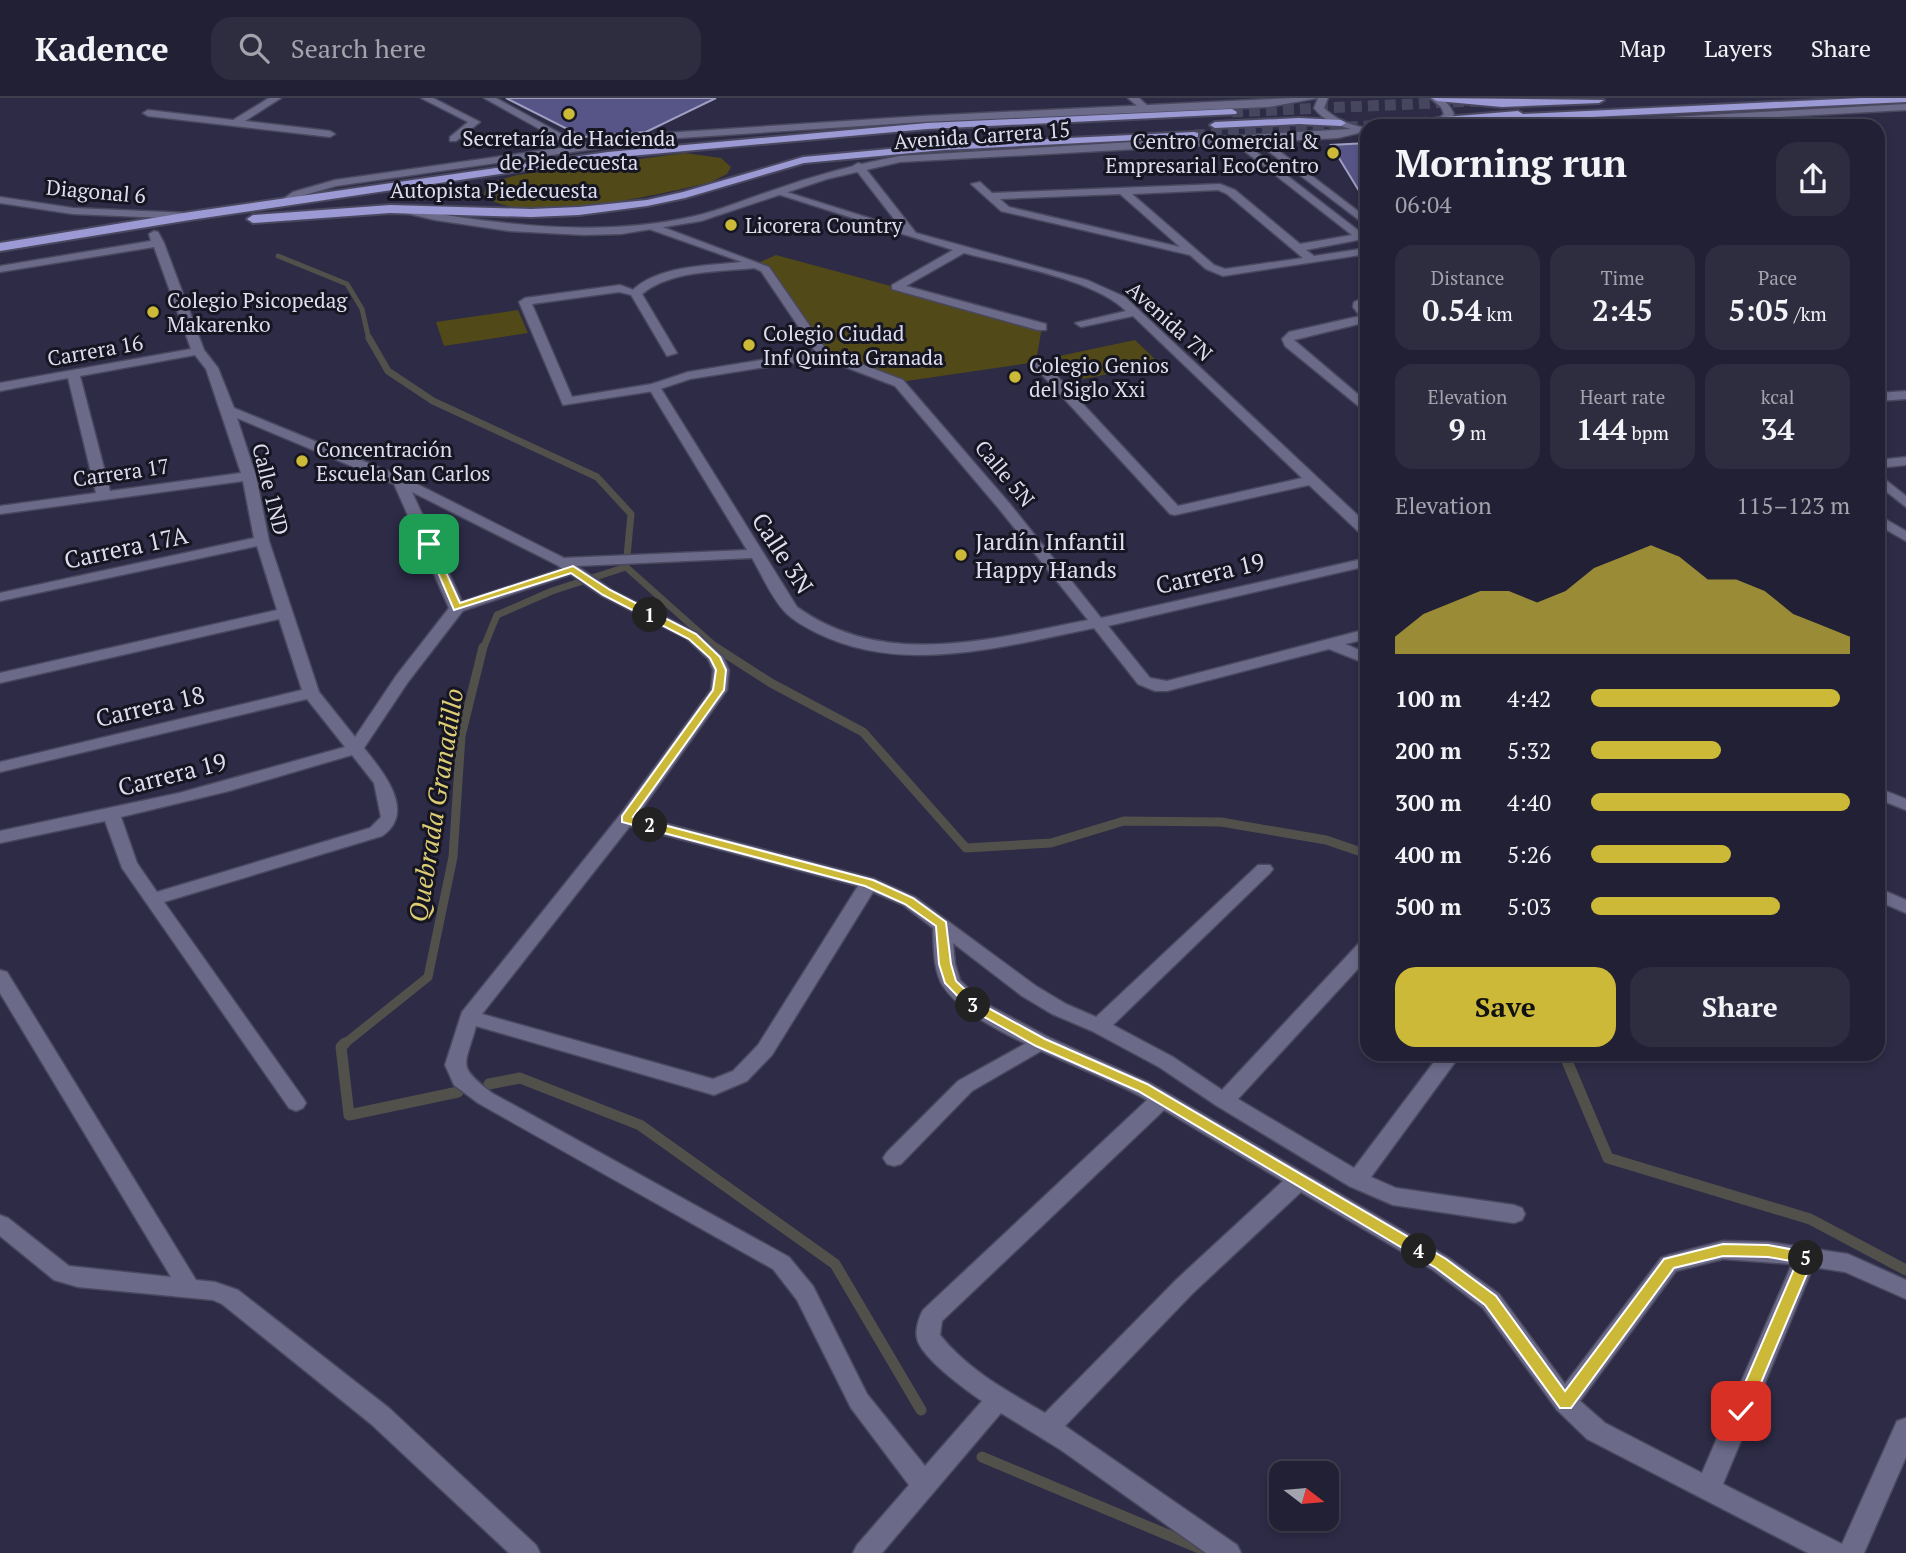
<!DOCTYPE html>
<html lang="en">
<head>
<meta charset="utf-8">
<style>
  :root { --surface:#222034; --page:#2e2d40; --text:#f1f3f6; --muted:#a2a3ac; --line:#3f3e4f; --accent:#cdb938 }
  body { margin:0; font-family:"PT Serif",serif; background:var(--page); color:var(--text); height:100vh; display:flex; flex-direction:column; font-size:26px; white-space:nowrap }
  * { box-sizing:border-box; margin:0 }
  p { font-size:23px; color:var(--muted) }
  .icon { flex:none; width:38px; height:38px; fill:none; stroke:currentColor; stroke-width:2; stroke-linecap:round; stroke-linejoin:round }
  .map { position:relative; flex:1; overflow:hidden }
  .drawer { position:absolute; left:1360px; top:21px; width:525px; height:942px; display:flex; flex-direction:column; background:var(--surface); border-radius:21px; box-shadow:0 4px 10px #0003,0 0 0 2px var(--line) }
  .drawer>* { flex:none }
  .needle { width:46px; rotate:106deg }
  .buttons { position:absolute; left:1269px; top:1363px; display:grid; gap:14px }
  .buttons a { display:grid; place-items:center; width:70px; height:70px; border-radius:14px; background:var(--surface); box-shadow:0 4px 10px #0003,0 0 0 2px var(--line); font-size:35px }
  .pin { position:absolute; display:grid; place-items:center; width:60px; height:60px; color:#fff; margin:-30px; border-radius:14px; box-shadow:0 4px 10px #0006 }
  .km { position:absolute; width:35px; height:35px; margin:-18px; border-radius:50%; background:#222; color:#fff; font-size:19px; line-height:35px; text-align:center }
  .round { display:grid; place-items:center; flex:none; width:74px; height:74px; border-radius:21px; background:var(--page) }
  .summary { display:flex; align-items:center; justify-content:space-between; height:119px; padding:0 35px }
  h1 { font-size:38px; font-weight:700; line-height:52px }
  .metrics { display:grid; grid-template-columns:repeat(3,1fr); gap:10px; height:119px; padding:7px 35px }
  .metrics div { display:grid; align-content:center; border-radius:18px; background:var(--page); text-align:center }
  .metrics b { font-size:30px; font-weight:700 }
  .metrics small { font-size:19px; font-weight:400 }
  .metrics p { font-size:19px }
  .chart { height:196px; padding:14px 35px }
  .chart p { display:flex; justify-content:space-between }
  .chart svg { width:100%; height:126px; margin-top:7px; fill:var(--accent); opacity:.7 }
  .primary-button { display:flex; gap:14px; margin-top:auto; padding:14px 35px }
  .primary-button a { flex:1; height:80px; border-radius:21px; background:var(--accent); color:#111; font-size:28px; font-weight:700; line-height:80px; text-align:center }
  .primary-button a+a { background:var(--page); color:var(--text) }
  ul { padding:0 35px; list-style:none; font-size:23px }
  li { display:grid; grid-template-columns:112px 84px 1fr; align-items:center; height:52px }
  li i { height:18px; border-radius:9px; background:var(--accent) }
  header { display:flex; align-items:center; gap:42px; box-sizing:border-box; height:98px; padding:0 35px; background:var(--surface); border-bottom:2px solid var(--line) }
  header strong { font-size:33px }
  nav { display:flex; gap:38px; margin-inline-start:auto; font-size:24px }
  .search { width:490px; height:63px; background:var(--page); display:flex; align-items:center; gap:18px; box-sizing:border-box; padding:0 24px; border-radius:21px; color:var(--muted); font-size:26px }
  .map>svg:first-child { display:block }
  .green { fill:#514917 }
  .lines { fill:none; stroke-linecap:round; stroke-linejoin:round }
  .stream-far3 { stroke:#52504a; stroke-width:5 }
  .stream-far2 { stroke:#52504a; stroke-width:7 }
  .stream-far1 { stroke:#52504a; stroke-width:9 }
  .stream { stroke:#52504a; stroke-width:11 }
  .building { fill:#575487; stroke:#a09fc0; stroke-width:2 }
  .trunk-tunnel { stroke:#47465f; stroke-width:11; stroke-dasharray:11 6; stroke-linecap:butt }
  .pedestrian-casing { stroke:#4a485f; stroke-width:3 }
  .minor-casing { stroke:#4a485f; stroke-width:3 }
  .tertiary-casing { stroke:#4a485f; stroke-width:3 }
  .trunk-casing { stroke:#4a485f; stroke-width:4 }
  .pedestrian { fill:#6b6a89; fill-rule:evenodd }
  .minor { fill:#6b6a89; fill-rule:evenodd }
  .tertiary { fill:#6b6a89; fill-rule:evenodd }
  .trunk { fill:#9c9ad4; fill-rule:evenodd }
  .route { fill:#cdb938; stroke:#fff; stroke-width:2 }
  .poi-dot { fill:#cdb938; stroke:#161522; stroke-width:2.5 }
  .labels { text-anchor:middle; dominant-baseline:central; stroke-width:6; stroke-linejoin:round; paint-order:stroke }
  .far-street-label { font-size:21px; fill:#ddddef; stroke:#161522 }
  .far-poi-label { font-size:21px; fill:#ddddef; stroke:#161522; text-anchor:start }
  .poi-label { font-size:24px; fill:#ddddef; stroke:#161522; text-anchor:start }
  .street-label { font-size:24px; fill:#ddddef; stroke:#161522 }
  .water-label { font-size:26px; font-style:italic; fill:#dccd74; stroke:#161522 }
</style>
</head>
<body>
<header>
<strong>Kadence</strong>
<div class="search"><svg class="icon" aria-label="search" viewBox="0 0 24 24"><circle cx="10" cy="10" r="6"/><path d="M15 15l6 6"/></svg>Search here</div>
<nav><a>Map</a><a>Layers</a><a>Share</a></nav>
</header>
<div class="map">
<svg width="1906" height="1455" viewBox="0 0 1906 1455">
  <rect width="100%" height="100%" fill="#2d2b46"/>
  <g class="green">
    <path d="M685,55l36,5 10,9 -4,7 -16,8c-44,11 -193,46 -227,13l1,-6 11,-8 21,-6z"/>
    <path d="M776,157l266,72 -6,35 -136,20 -75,-29 -67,-90z"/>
    <path d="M518,212l10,23 -84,13 -8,-24z"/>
    <path d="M1135,242l25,24 -77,15 -24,-23z"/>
  </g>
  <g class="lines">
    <path class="stream-far3" d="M278,158l69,28 15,25 7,31"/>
    <g class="stream-far2">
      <path d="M369,240l19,33 45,30 164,76 34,37 -5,53 92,82"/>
      <path d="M483,551l14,-34 55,-24 74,-24"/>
    </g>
    <g class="stream-far1">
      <path d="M715,549l56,36 92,49 103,116 85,-5 73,-22 97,1 105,18 41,14"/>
      <path d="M343,947l85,-68 25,-120 8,-121 22,-89"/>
    </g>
    <g class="stream">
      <path d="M345,945l-4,4 8,68 109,-23"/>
      <path d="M1564,956l44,104 202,61 96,51"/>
      <path d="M489,986l31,-6 120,47 195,139 86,146"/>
      <path d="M982,1359l229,96"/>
    </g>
  </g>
  <g class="building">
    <path d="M506,0h210l-70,34 -63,5z"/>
    <path d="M1367,45v61l-36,-59z"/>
  </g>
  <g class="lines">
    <g class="trunk-tunnel">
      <path d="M1232,14l290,-13"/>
      <path d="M1367,28l93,-6"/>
      <path d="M1194,37l173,-9"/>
    </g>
    <g class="pedestrian-casing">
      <g id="pedestrian">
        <path d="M620,187l22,8 -6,3 -17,-4 -87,12 40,93 80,-13 36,-12 135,-22 6,4 -6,4 -133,21 -36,12 -91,14 -44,-103 6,-4z"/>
        <path d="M573,467l7,4 -2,3 -116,39 -5,2 -8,-5 3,-3z"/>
        <path d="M1041,937l7,2 3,5 -3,5 -76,44 -71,73 -7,2 -7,-2 -4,-6 4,-6 71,-71z"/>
      </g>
    </g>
    <g class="minor-casing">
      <g id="minor">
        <path d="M269,0h12l-36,23 85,10 5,3 -5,3 -182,-21 -5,-3 5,-3 85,10z"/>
        <path d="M421,0h12l47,24 -24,19h-6v-4l18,-15z"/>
        <path d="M484,0h12l71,39 21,8 -5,3 -22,-7z"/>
        <path d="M1128,0h11l12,11 -8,2z"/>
        <path d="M1237,39l127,98 -6,5 -52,10 8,6 53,-8v6l-144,22 -17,-7 -16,-14 -189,-44 -30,-27 9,-2 12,11 228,-9 15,6 65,54 52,-9 -119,-93 -1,-2zM1218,92l9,4 76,64 -78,11 -11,-4 -82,-71zM1120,96l60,53 -171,-40 -9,-8z"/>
        <path d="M1255,39h6l106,81v8l-112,-85z"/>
        <path d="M858,65l4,1 54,69 171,47 38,17 242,227v12l-5,-1 -53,-50 -134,30 -5,-1 -136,-148v-6h8l136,146 124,-28 -169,-162 -52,11 -6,-4 51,-12c-32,-32 -117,-46 -162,-58l-58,33 140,38v6h-8l-146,-41v-4l61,-35 -182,-58 9,-2 121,38 -48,-62z"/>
        <path d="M649,127h8l112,42 58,84 76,29 107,124 91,114 266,-60v8l-259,60 42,52 17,3 200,-52v10l-22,5 22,9v11l-38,-15 -162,42h-12l-17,-7 -44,-56c-89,18 -191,48 -277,5 -10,-5 -23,-12 -31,-20 -14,-14 -24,-38 -34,-55l-175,8 35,24 85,43 26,24 6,13 -2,20 -90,126 238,63 40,18 121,89 30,18 30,13 162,-152h12l3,4 -3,4 -157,152 60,32 49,33 138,-148 7,-1v18l-129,140 116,69 86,-114h21l-90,123 25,11 118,17 8,3 3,6 -3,6 -8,3 -121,-18 -44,-19 -132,-80 -58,-39 -67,-36 -40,-17 -30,-18 -69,-53 2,21 5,16 21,21 67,36 102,46 299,175 50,36 66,90 96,-126 8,-3 54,-14 45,1 80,12 58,26v19l-61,-27 -32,-5 -90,217 119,60 55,-123 9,-3v39l-42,96h-56l-221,-114 -30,-29 -74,-102 -50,-38 -132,-78 -108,101 -128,133 172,119 4,8h-35l-145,-103 -60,-37 -119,140h-29l4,-8 52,-60 -58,-77 -54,-108 -24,-31 -295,-166 -24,-18 -9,-20 17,-53 158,-197 91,-125 2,-20 -5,-11 -21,-20 -85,-43 -45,-31 -145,-73 53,116 -57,74 -44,66c19,24 53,64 18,88l-218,66 139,196 3,5 -3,5 -7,3 -7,-3 -167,-240 -17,-47 -105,22v-12l179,-38 166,-46 -38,-48 -307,73v-10l302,-72 -23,-71 -279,64v-10l277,-63 -20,-64 -257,55v-8l254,-55 -11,-57 -243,33v-8l96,-13 -28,-115 -68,13v-8l191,-34 -37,-102 -154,25v-6l151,-25 -2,-7 5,-3 4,1 6,11 40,107 14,18 16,40 171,70 159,80 183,-8 -99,-163 6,-4 6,4 137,220c88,63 193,32 291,13l-88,-110 -105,-124 -76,-29 -58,-86 -7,-3c-36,4 -83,2 -112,26l35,59 -10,3 -37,-63c25,-28 78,-27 112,-31l-93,-33zM195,257l11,14 35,104 -131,18 -30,-115zM237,320l157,66 55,124 -53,68 -41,61 -36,-45 -50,-151 -13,-65zM352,657l22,28 7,34 -11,11 -213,64 -20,-29 -16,-46 108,-26zM630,728l228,60 -100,159 -25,26 -20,8 -231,-65zM873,794l30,13 30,23c1,19 0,42 10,58 30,47 154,84 204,114l-224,210c-4,7 -8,20 -6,28 3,19 49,52 65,63l-57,65 -58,-72 -54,-108 -24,-29 -297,-164c-36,-28 -27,-26 -16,-67l238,69 33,-14 25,-26zM1164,1012l119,71 -106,98 -132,134c-38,-22 -77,-43 -105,-78l2,-14zM1723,1161l69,5 -90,209 -97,-50 -25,-22 96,-130z"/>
        <path d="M1367,198v26l-73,18 73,62v11l-82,-67 -3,-7 7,-7 71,-16 -7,-9 1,-5z"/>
        <path d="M1906,293v8l-28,2v-8z"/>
        <path d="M1906,359v8l-28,3v-8z"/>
        <path d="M1878,376l28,22v11l-28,-22z"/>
        <path d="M1878,417l28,16v10l-28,-16z"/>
        <path d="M1878,690l28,11v11l-28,-11z"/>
        <path d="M1878,790l28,12v13l-28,-12z"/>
        <path d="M0,872l7,2 189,308 19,2 23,8 151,118 147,137 4,8h-31l-138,-129 -149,-120 -9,-4 -135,-13 -24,-7 -54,-44v-21l8,3 61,48 102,11 -171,-284z"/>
      </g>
    </g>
    <g class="tertiary-casing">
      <g id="tertiary">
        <path d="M1292,0h26l-50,9 -346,15 -258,17 -328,47 -35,10 -13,8 -9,-2 14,-10 42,-12 329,-47 258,-17z"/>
        <path d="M1318,0h10l-4,10c10,10 30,20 43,19v4l-29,7 -438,24 -73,17 -126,42 -80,13 -37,1 -75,-4 -74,-11 -43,-10 5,-3c99,17 198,32 298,9 26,-6 51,-17 76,-25 42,-15 85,-27 129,-35l451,-27c-15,-4 -27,-8 -37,-21z"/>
        <path d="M1430,0c14,0 18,4 24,16 -7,11 -12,12 -25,12l15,-12 -3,-7z"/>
        <path d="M1906,6v6l-291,16h-58l5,-3z"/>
        <path d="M0,99l73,11 117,5 5,3 -5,3 -117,-5 -73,-11z"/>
      </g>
    </g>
    <g class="trunk-casing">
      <g id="trunk">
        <path d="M1432,0l172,2 -5,3 -97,4 -65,-6z"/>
        <path d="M1861,0h45v4l-400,19 -5,-2 -56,4 -5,-3 5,-3 73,-6 5,3z"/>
        <path d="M1232,11l5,3 -1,2 -309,15 -319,29 -418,62 -190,31v-8l190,-31 418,-60 319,-29z"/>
        <path d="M1299,20l42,2 5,3 -5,3 -42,-2 -84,4 -5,-3 5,-3z"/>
        <path d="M1194,34l4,1v4l-255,13 -139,13 -119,35 -38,8 -68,9 -48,2 -141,-4 -137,10 -6,-4 6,-4 137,-10 141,4 48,-2 68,-7 36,-8 120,-35 140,-13z"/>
      </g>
    </g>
    <use href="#pedestrian" class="pedestrian"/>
    <use href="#minor" class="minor"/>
    <use href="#tertiary" class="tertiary"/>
    <use href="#trunk" class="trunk"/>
  </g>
  <path class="route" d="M425,444l8,2 27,59 113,-37 37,24 86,44 24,23 6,13 -2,20 -91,127 240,63 40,18 33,24 5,42 5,17 23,22 66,36 102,45 299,175 50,37 69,95 99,-132 59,-15 45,1 43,8 3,4 -67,159h-11l-3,-5 64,-149 -29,-5 -45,-1 -49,12 -103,140h-11l-75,-103 -49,-37 -298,-177 -102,-45 -66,-37 -25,-26 -6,-19 -3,-38 -31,-22 -40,-18 -243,-64v-6l91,-126 3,-20 -6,-12 -21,-19 -86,-44 -32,-22 -117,37z"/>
  <g class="poi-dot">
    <circle cx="569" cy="16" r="7"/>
    <circle cx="1333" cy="55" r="7"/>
    <circle cx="731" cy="127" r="7"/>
    <circle cx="153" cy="214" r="7"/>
    <circle cx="749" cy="247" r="7"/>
    <circle cx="1015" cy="279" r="7"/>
    <circle cx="302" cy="363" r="7"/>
    <circle cx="961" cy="457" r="7"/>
  </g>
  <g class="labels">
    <g class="far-street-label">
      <text transform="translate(982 37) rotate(-4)">Avenida Carrera 15</text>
      <text x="494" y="92">Autopista Piedecuesta</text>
      <text transform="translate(96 93) rotate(5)">Diagonal 6</text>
      <text transform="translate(1170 223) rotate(42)">Avenida 7N</text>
      <text transform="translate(95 252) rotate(-10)">Carrera 16</text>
      <text transform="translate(121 374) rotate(-8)">Carrera 17</text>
      <text transform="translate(1005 375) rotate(50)">Calle 5N</text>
      <text transform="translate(271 391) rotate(76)">Calle 1ND</text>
    </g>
    <g class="far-poi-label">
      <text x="569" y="40" text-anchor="middle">Secretaría de Hacienda<tspan x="569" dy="24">de Piedecuesta</tspan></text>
      <text x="1319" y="43" text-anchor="end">Centro Comercial &amp;<tspan x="1319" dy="24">Empresarial EcoCentro</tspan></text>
      <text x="745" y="127">Licorera Country</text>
      <text x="167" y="202">Colegio Psicopedag<tspan x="167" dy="24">Makarenko</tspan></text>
      <text x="763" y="235">Colegio Ciudad<tspan x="763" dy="24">Inf Quinta Granada</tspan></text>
      <text x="1029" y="267">Colegio Genios<tspan x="1029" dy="24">del Siglo Xxi</tspan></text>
      <text x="316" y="351">Concentración<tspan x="316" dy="24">Escuela San Carlos</tspan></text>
    </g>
    <g class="poi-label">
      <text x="975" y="443">Jardín Infantil<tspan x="975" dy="28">Happy Hands</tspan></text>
    </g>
    <g class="street-label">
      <text transform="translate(126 449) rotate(-12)">Carrera 17A</text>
      <text transform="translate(783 455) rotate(57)">Calle 3N</text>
      <text transform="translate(1210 475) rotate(-13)">Carrera 19</text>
      <text transform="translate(150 608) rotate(-13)">Carrera 18</text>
      <text transform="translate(172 676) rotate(-14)">Carrera 19</text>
    </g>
    <g class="water-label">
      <text transform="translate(435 707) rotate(-81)">Quebrada Granadillo</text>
    </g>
  </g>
</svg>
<div class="buttons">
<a><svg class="needle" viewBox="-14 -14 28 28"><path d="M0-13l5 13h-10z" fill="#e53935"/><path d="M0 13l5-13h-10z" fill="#a2a3ac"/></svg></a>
</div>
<div class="pin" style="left:429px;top:446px;background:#1e9e55"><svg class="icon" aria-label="arrive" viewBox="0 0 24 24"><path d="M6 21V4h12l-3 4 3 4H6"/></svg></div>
<div class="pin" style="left:1741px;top:1313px;background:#d93025"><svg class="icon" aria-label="check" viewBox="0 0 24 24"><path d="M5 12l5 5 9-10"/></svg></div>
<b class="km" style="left:650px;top:517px">1</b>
<b class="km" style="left:650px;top:727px">2</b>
<b class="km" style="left:973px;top:907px">3</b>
<b class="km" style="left:1419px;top:1153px">4</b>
<b class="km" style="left:1806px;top:1160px">5</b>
<section class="drawer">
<div class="summary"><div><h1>Morning run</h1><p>06:04</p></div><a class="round"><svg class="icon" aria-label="share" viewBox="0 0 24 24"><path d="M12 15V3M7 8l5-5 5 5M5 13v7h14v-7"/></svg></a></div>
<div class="metrics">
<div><p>Distance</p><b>0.54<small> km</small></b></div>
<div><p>Time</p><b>2:45</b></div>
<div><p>Pace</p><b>5:05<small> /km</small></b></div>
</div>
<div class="metrics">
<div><p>Elevation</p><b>9<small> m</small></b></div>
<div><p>Heart rate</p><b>144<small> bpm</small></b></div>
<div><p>kcal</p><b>34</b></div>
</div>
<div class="chart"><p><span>Elevation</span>115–123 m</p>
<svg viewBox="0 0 160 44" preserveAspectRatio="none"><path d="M0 44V38L10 30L20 26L30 22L40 22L50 26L60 22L70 14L80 10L90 6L100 10L110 18L120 18L130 22L140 30L150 34L160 38V44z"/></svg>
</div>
<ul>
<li><b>100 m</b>4:42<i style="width:96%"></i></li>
<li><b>200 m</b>5:32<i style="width:50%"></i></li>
<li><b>300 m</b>4:40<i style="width:100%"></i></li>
<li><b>400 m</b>5:26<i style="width:54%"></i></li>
<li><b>500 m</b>5:03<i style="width:73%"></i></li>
</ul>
<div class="primary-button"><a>Save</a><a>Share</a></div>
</section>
</div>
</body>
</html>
